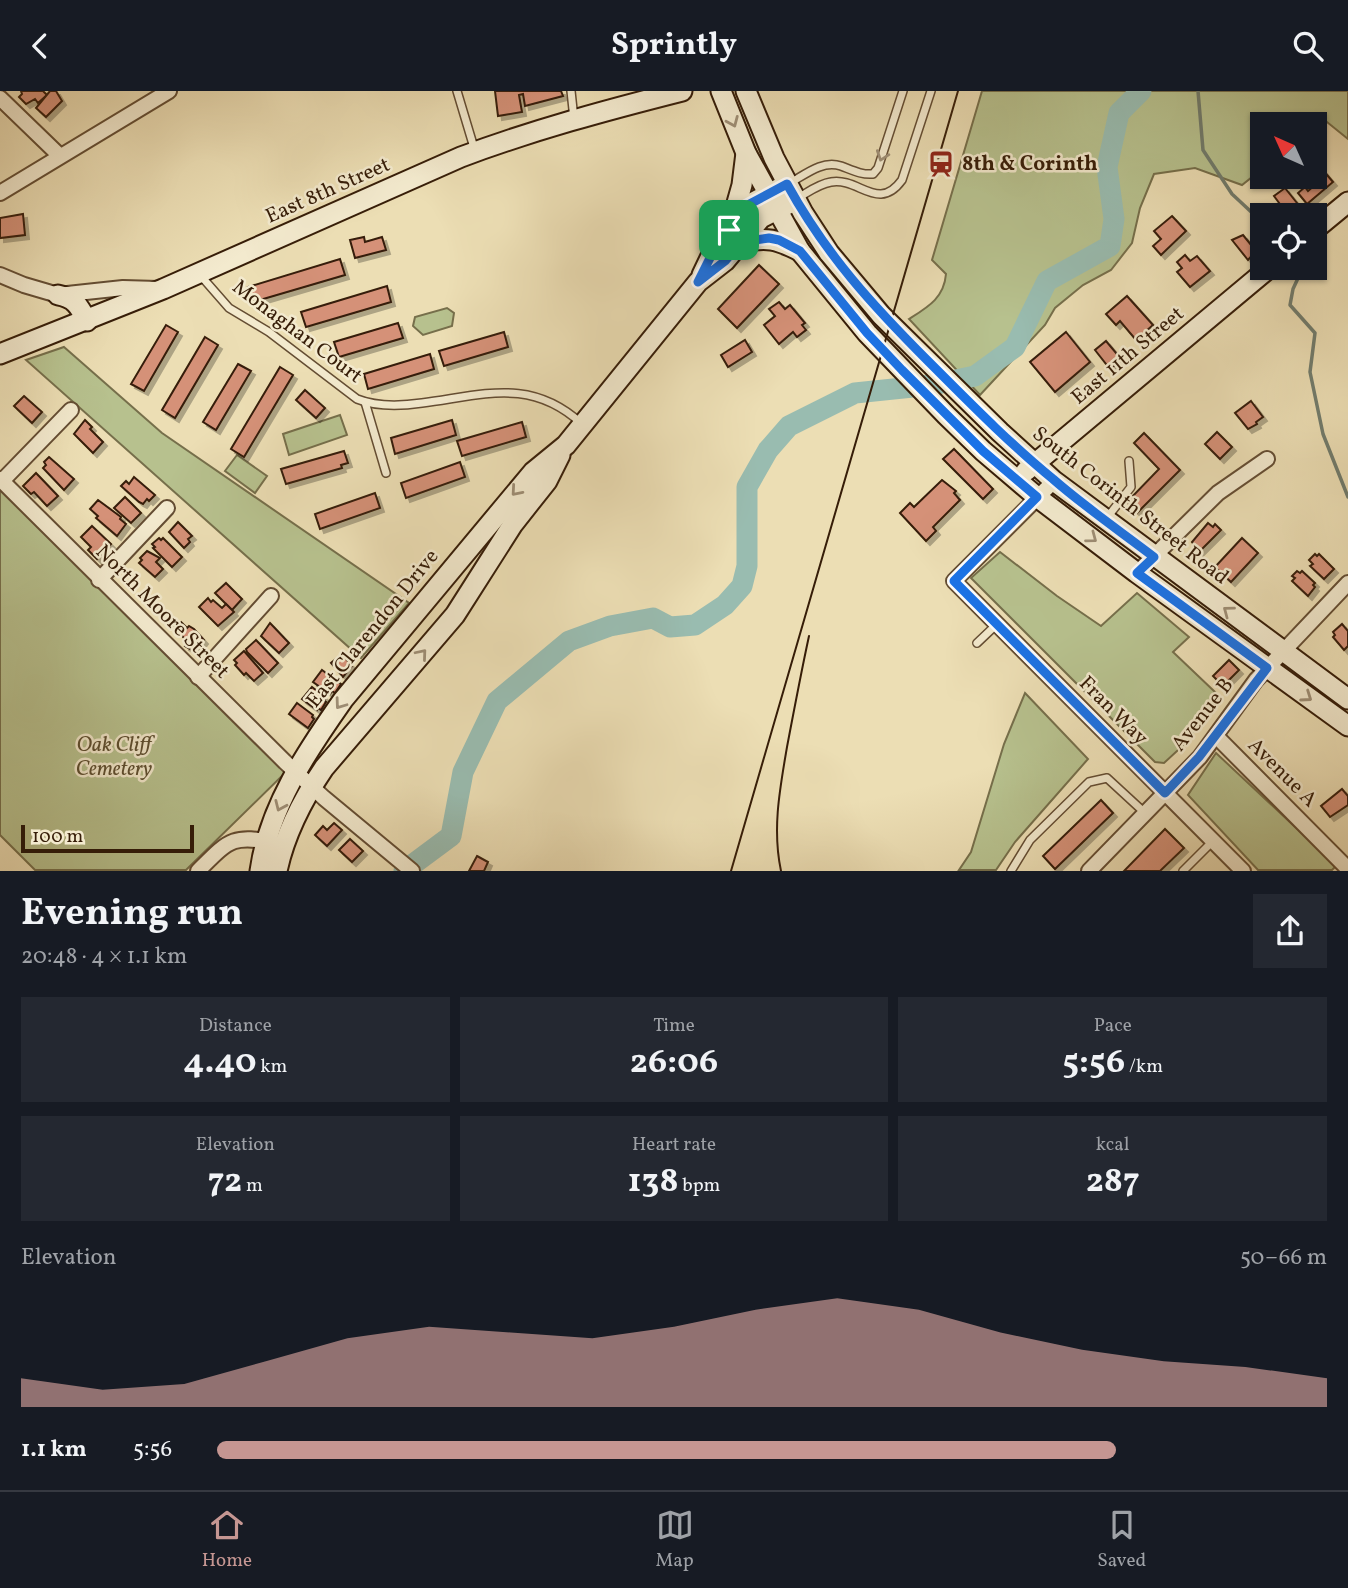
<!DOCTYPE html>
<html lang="en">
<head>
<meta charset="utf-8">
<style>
  :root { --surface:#171b24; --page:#242831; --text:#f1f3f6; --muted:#9ea1a6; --line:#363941; --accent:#c59692 }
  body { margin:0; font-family:Vollkorn,serif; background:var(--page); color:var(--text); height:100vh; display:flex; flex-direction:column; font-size:26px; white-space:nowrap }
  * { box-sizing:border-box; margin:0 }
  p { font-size:23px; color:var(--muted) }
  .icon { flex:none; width:38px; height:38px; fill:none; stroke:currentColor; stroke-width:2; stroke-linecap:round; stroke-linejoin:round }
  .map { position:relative; height:780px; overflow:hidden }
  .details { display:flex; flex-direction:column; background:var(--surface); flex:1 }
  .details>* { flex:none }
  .needle { width:46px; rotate:315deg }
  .buttons { position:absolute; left:1250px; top:21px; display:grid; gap:14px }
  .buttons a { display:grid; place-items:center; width:77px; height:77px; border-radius:0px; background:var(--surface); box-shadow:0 2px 5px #0004; font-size:35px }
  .scale { position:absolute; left:21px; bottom:18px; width:173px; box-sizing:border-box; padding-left:7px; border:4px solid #361d08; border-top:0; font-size:19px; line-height:24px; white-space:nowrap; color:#361d08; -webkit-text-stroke:5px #f3eace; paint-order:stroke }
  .pin { position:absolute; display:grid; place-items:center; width:60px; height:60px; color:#fff; margin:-30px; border-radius:14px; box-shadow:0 4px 10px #0006 }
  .round { display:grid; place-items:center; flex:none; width:74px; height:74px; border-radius:0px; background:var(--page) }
  .summary { display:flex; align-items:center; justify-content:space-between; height:119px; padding:0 21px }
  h1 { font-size:38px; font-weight:700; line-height:52px }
  .metrics { display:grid; grid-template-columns:repeat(3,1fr); gap:10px; height:119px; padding:7px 21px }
  .metrics div { display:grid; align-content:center; border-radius:0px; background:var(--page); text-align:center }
  .metrics b { font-size:35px; font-weight:700 }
  .metrics small { font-size:19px; font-weight:400 }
  .metrics p { font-size:19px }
  .chart { height:196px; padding:14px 21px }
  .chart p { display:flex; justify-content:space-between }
  .chart svg { width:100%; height:126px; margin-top:7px; fill:var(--accent); opacity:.7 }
  ul { padding:0 21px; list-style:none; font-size:23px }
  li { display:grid; grid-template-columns:112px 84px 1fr; align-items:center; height:52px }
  li i { height:18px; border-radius:9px; background:var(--accent) }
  header { display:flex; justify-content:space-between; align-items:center; height:91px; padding:0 21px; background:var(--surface); font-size:32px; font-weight:700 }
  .tab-bar { display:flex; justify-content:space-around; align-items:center; height:98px; border-top:2px solid var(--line); background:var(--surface); font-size:19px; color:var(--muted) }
  .tab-bar a { display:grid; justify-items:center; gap:4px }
  .tab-bar .active { color:var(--accent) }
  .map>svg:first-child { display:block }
  .green { fill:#b7c18e; stroke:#766f4b; stroke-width:2 }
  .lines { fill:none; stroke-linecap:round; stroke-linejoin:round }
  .stream { stroke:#717c6d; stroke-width:3.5 }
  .river { stroke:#99bcb0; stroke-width:21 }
  .building { fill:#d59178; stroke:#361d08; stroke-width:2; filter:url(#shadow) }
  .lane-casing { stroke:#644d33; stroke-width:10 }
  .street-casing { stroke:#644d33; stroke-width:18 }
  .secondary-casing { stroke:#361d08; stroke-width:23 }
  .lane { stroke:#f3eace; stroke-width:7 }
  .street { stroke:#f3eace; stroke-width:14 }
  .secondary { stroke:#f3eace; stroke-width:19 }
  .tram { stroke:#361d08; stroke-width:2 }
  .oneway { stroke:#9e8e75 }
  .route-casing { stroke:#fff; stroke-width:14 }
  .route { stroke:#1a73e8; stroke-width:9 }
  .labels { text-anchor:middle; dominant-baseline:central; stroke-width:5; stroke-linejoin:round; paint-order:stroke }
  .poi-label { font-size:21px; font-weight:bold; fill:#361d08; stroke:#f3eace; text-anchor:start }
  .street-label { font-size:21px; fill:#361d08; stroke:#f3eace }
  .park-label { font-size:21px; font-style:italic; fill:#5d4e30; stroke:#f3eace }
</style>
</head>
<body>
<header><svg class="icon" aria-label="back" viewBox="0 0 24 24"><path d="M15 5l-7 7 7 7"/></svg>Sprintly<svg class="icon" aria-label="search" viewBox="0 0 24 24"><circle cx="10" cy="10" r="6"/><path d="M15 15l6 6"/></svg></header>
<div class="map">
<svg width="1348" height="780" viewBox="0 0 1348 780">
  <defs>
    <filter id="shadow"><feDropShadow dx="4" dy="4" stdDeviation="0" flood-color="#0004"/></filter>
  </defs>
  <rect width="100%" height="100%" fill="#ecdeb4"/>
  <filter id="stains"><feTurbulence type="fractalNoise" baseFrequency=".00286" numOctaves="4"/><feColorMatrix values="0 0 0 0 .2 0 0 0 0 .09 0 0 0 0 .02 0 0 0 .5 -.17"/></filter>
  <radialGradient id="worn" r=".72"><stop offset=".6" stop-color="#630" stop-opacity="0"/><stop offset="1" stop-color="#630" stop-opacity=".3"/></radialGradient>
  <g class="green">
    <path d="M982,0h366v48l-26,-21 -8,6h-52v45l-20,16 -47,-17 -41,6 -14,34 -8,35 -21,27 -28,15 -28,23 -10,17 -65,70 -71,-76c19,-12 35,-21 37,-45l-14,-14z"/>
    <path d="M447,217l7,5 -2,13 -29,9 -10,-9 2,-9z"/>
    <path d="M64,256l98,86 247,170 -48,55 -335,-298z"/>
    <path d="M340,324l7,20 -58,20 -6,-21z"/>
    <path d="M237,364l30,21 -12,17 -30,-22z"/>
    <path d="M0,389l288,290 -102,100h-151l-35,-35z"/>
    <path d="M1000,461l57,44 44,30 36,-33 52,44 -16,15 42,40 -26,48 -25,23 -9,-1 -184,-184z"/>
    <path d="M1025,602l63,66 -73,83 -19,28h-37l12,-18 33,-108z"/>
    <path d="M1216,662l108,101 11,13 -3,3h-74l-70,-75z"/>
  </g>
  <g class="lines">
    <g class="stream">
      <path d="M1198,0l5,59 29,44 30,28"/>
      <path d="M1296,179l3,6 -6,13 -3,16 25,28 -5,39 13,62 25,63"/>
    </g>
    <path class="river" d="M404,780l47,-35 12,-64 34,-71 72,-60 41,-15 43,-8 17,9 25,-2 30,-20 17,-19 5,-20v-79l21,-37 21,-24 66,-33 77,-8 43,-9 40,-29 32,-66 63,-35 4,-27 -7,-52 12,-54 22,-22"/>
  </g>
  <g class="building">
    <path d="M21,0h22l4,4 -9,8 -3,-4 -9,5 -7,-7 3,-3z"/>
    <path d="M50,0h6l6,10 -16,16 -10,-9z"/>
    <path d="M495,0h66l2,5 -38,10 -2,-12 -4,1 3,17 -24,4z"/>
    <path d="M1316,71l17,20 -26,22 -9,-11 7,-6 3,4 8,-7 -7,-7h5z"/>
    <path d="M1285,97l16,20 -9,7h-4l-14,-19z"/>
    <path d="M23,123l2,21 -25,3v-20z"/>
    <path d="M1172,125l14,15 -25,24 -8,-9 8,-7 -7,-8z"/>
    <path d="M1243,144l13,16 -8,9 -16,-20z"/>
    <path d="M364,146l1,5 17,-5 4,13 -31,8 -5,-18z"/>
    <path d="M1185,164l5,6 7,-5 13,15 -20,16 -13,-15 5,-4 -5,-6z"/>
    <path d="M340,168l5,16 -92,27 -5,-15z"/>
    <path d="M759,174l20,19 -42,44 -19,-19z"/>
    <path d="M387,195l4,16 -85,25 -5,-15z"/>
    <path d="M1127,205l26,29 -17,15 -16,-19 -4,4 -10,-11z"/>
    <path d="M779,211l6,7 5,-4 15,18 -3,2 4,5 -9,7 -4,-5 -14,12 -15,-19 11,-9 -6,-7z"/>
    <path d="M398,232l5,15 -64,19 -5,-15z"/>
    <path d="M166,234l12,7 -34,59 -13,-7z"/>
    <path d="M504,241l4,15 -64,19 -5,-15z"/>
    <path d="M1066,241l24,30 -35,30 -25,-30z"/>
    <path d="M205,246l13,8 -43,73 -13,-8z"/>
    <path d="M745,249l7,12 -24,15 -7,-12z"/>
    <path d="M1106,250l16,19 -12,9 -15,-19z"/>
    <path d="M430,263l4,15 -66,20 -4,-15z"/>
    <path d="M238,273l13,7 -35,59 -13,-8z"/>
    <path d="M280,276l13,8 -49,82 -13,-8z"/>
    <path d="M305,299l20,18 -9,10 -20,-18z"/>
    <path d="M24,305l18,16 -10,11 -18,-17z"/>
    <path d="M1251,310l12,16 -7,5 1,2 -9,5 -13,-16z"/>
    <path d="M85,329l7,7 -2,2 13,13 -10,11 -19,-19z"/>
    <path d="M452,329l4,15 -61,19 -4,-16z"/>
    <path d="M522,331l4,15 -64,19 -5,-15z"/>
    <path d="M1217,341l15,15 -12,12 -15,-15z"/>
    <path d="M1144,342l36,37 -43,43 -10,-11 32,-33 -25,-26z"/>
    <path d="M954,358l39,40 -10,10 -40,-40z"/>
    <path d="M344,360l4,12 -7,2 1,3 -56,16 -5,-15z"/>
    <path d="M49,366l25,22 -10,11 -21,-22 3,-3 -2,-3z"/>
    <path d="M460,371l5,15 -59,21 -5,-15z"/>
    <path d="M36,382l22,23 -11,10 -13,-14 -3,2 -8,-8z"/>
    <path d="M134,386l21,18 -6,6 -2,-2 -4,5 -4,-2 -18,-16 5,-5 3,3z"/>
    <path d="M942,389l14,11 -2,2 6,7 -27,27 3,4 -10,10 -26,-28 10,-10 4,4z"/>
    <path d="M375,402l5,15 -60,21 -5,-15z"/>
    <path d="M125,406l16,16 -10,10 -17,-15z"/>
    <path d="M98,409l23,17 -1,2 6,5 -9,12 -21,-18 2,-2 -8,-7z"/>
    <path d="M178,431l14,14 -4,3 2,3 -6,6 -15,-16z"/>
    <path d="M1208,432l5,4 2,-3 6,6 -22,22 -7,-10z"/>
    <path d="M92,435l19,18 -14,15 -9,-9 3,-3 -10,-10z"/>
    <path d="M159,447l2,2 2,-2 19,19 -10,10 -19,-19 2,-1 -3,-3z"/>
    <path d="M1242,447l16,15 -27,29 -16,-15z"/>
    <path d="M147,460l13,7 -4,4 7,7 -8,8 -16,-14 3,-3 -2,-2z"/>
    <path d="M1315,463l2,2 2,-2 15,15 -10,10 -14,-13 3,-2 -4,-4z"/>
    <path d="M1297,480l3,2 2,-2 13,12 -2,2 2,2 -7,9 -16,-15 3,-3 -3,-2z"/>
    <path d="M226,492l16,16 -10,11 -17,-17z"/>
    <path d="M208,507l3,4 2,-2 9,8 4,-4 8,8 -16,14 -19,-19z"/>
    <path d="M181,531l6,6 2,-2 5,3 10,11 -9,12 -10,-6 2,-4 -12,-15z"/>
    <path d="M270,532l19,20 -10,10 -18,-17z"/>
    <path d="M1342,533l6,7v15l-4,4 -11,-13 2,-2 -2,-3z"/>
    <path d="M256,549l22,23 -10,10 -21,-21 -1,-3z"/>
    <path d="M244,560l19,22 -9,8 -8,-8 -2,2 -9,-10 2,-2 -3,-3z"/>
    <path d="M342,563l10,12 -9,11 -12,-14z"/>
    <path d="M1229,569l10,10 -16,16 -10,-10z"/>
    <path d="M322,579l19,14 -6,9 -3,-2 -2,3 -17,-12z"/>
    <path d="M312,596l14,11 -2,3 2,1 -5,8 -3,-2 -1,2 -15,-11z"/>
    <path d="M297,612l16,12 -1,2 2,2 -6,9 -19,-14z"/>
    <path d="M1342,698l6,7v9l-18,12 -9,-11z"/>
    <path d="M1101,709l12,13 -58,56 -12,-13z"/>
    <path d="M334,732l8,7 -15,16 -12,-11 8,-9 4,4z"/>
    <path d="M1165,738l19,19 -24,23h-36z"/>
    <path d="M350,748l13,12 -11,11 -13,-12z"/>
    <path d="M477,765l11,6 -4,9h-15z"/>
  </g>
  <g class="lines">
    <g class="lane-casing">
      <g id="lane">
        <path d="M457,0l18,60"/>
        <path d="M571,0l3,28"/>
        <path d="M790,92c16,-9 32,-23 51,-17 11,4 20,9 32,8l5,-6 25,-77"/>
        <path d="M796,108c11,-6 22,-15 35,-17 28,-5 47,31 71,-2l29,-89"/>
        <path d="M201,185l28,32 40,24 88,67c20,8 44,7 65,4 62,-8 109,-26 160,21"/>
        <path d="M365,311l21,71"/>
        <path d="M1106,428l25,-32 -2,-26"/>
        <path d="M977,552l20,-19"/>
        <path d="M1011,780l19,-31 59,-58 18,-4 38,35"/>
        <path d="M1183,780l30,-30"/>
      </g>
    </g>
    <g class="street-casing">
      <g id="street">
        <path d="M0,7l60,58"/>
        <path d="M0,102l169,-102"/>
        <path d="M0,184l24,10 34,10 65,-7 35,1"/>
        <path d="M0,388l285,283 39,36 88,73"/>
        <path d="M2,390l69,-71"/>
        <path d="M1054,390l-100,100 289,290"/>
        <path d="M1137,482l81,-80 49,-34"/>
        <path d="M99,489l68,-72"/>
        <path d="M198,586l73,-81"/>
        <path d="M1216,645l132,133"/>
        <path d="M198,780c31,-31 34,-37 78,-28"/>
        <path d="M1089,780l111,-114 56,-77 92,-97"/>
      </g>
    </g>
    <g class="secondary-casing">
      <g id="secondary">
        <path d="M721,0l25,62 54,98 67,82 79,82 37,36 54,46 100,76 211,153"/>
        <path d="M746,0l28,67 29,55 26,40 52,62 119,117 54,49 294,218"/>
        <path d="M733,126l9,-32 4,-32"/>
        <path d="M1314,139l34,-28"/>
        <path d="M741,151c27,-5 35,-3 59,9"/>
        <path d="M702,184l12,-25 32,-44 34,-18"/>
        <path d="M58,204c17,3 21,11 29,26"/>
        <path d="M0,263l163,-65 298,-132c72,-27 146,-47 221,-66"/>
        <path d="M1026,380l243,-203"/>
        <path d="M260,780c9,-64 47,-120 83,-171l190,-228 33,-27 132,-163 27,-21 36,-43 35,-18"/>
        <path d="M277,780c8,-38 26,-72 47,-103l131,-153 58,-91 34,-43 13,-26"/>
      </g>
    </g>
    <use href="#lane" class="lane"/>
    <use href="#street" class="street"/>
    <use href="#secondary" class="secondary"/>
    <g class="tram">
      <path d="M731,780l227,-780"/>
      <path d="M781,780c-9,-42 -1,-83 6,-124 7,-37 14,-74 22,-111"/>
    </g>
  </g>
  <defs><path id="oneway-chevron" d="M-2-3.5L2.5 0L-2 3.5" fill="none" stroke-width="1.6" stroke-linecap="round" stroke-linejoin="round" transform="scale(1.75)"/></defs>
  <g class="oneway">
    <use href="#oneway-chevron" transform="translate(733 31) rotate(67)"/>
    <use href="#oneway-chevron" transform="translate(882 65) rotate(109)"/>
    <use href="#oneway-chevron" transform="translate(516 400) rotate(131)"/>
    <use href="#oneway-chevron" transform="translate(1092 447) rotate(37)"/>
    <use href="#oneway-chevron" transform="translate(1228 520) rotate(-143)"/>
    <use href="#oneway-chevron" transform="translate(422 563) rotate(-50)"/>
    <use href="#oneway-chevron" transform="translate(1307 606) rotate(35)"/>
    <use href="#oneway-chevron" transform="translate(340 613) rotate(126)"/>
    <use href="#oneway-chevron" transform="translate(280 715) rotate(114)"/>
  </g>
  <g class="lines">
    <g class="route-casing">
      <path id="route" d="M787,93c39,71 86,122 142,178 40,40 80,81 124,117 32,28 67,52 101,78l-17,16 130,95 -68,89 -34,36 -211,-212 83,-84 -54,-46 -81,-81 -35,-37 -67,-82 -21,-11 -10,-2 -28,4 -16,19 -27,21 16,-32 32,-44z"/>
    </g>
    <use href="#route" class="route"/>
  </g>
  <defs>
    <g id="station-bare" transform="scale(2.1)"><path d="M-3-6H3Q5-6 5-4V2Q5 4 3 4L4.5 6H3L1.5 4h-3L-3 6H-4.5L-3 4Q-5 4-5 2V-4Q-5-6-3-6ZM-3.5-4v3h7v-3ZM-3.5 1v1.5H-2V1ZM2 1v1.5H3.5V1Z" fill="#8f2418" stroke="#f3eace" stroke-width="2.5" paint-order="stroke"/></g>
  </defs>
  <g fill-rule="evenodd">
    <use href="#station-bare" x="941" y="73"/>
  </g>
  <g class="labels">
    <g class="poi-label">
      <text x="962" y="73">8th &amp; Corinth</text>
    </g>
    <g class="street-label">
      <text transform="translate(328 100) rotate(-24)">East 8th Street</text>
      <text transform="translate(297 241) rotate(37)">Monaghan Court</text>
      <text transform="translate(1128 265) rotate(-40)">East 11th Street</text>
      <text transform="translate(1130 415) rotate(38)">South Corinth Street Road</text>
      <text transform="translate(162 521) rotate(45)">North Moore Street</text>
      <text transform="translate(373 538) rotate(-51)">East Clarendon Drive</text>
      <text transform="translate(1113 620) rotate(45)">Fran Way</text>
      <text transform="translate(1203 624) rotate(-52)">Avenue B</text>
      <text transform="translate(1282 682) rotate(45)">Avenue A</text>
    </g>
    <g class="park-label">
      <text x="114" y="654">Oak Cliff<tspan x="114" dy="24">Cemetery</tspan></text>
    </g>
  </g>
  <rect width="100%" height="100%" filter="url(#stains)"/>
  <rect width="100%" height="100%" fill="url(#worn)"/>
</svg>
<div class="buttons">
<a><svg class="needle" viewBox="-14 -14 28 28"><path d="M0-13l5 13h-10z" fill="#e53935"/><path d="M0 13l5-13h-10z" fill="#9ea1a6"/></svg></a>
<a><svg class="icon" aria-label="locate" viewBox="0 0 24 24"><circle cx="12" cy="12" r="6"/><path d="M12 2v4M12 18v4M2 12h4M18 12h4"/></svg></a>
</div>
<div class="scale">100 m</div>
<div class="pin" style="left:729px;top:139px;background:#1e9e55"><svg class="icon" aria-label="arrive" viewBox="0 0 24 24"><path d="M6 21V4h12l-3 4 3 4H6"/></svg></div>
</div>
<section class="details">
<div class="summary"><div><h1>Evening run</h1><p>20:48 · 4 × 1.1 km</p></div><a class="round"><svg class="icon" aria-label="share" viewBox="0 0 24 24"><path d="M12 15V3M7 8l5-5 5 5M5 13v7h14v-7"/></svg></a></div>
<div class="metrics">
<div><p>Distance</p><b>4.40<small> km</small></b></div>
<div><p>Time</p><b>26:06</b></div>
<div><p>Pace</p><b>5:56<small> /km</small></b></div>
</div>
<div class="metrics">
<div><p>Elevation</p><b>72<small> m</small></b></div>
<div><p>Heart rate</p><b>138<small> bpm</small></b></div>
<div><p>kcal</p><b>287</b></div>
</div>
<div class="chart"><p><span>Elevation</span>50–66 m</p>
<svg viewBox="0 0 160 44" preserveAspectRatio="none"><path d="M0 44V34L10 38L20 36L30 28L40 20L50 16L60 18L70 20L80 16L90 10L100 6L110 10L120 18L130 24L140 28L150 30L160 34V44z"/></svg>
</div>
<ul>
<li><b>1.1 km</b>5:56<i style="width:81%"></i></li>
</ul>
</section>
<nav class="tab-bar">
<a class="active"><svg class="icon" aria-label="home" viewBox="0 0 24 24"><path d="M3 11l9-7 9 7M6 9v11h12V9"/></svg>Home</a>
<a><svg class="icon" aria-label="map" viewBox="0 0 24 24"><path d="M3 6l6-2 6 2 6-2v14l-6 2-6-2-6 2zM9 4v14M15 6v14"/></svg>Map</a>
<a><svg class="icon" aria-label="saved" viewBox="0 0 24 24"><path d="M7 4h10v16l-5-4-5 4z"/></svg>Saved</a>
</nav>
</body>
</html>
